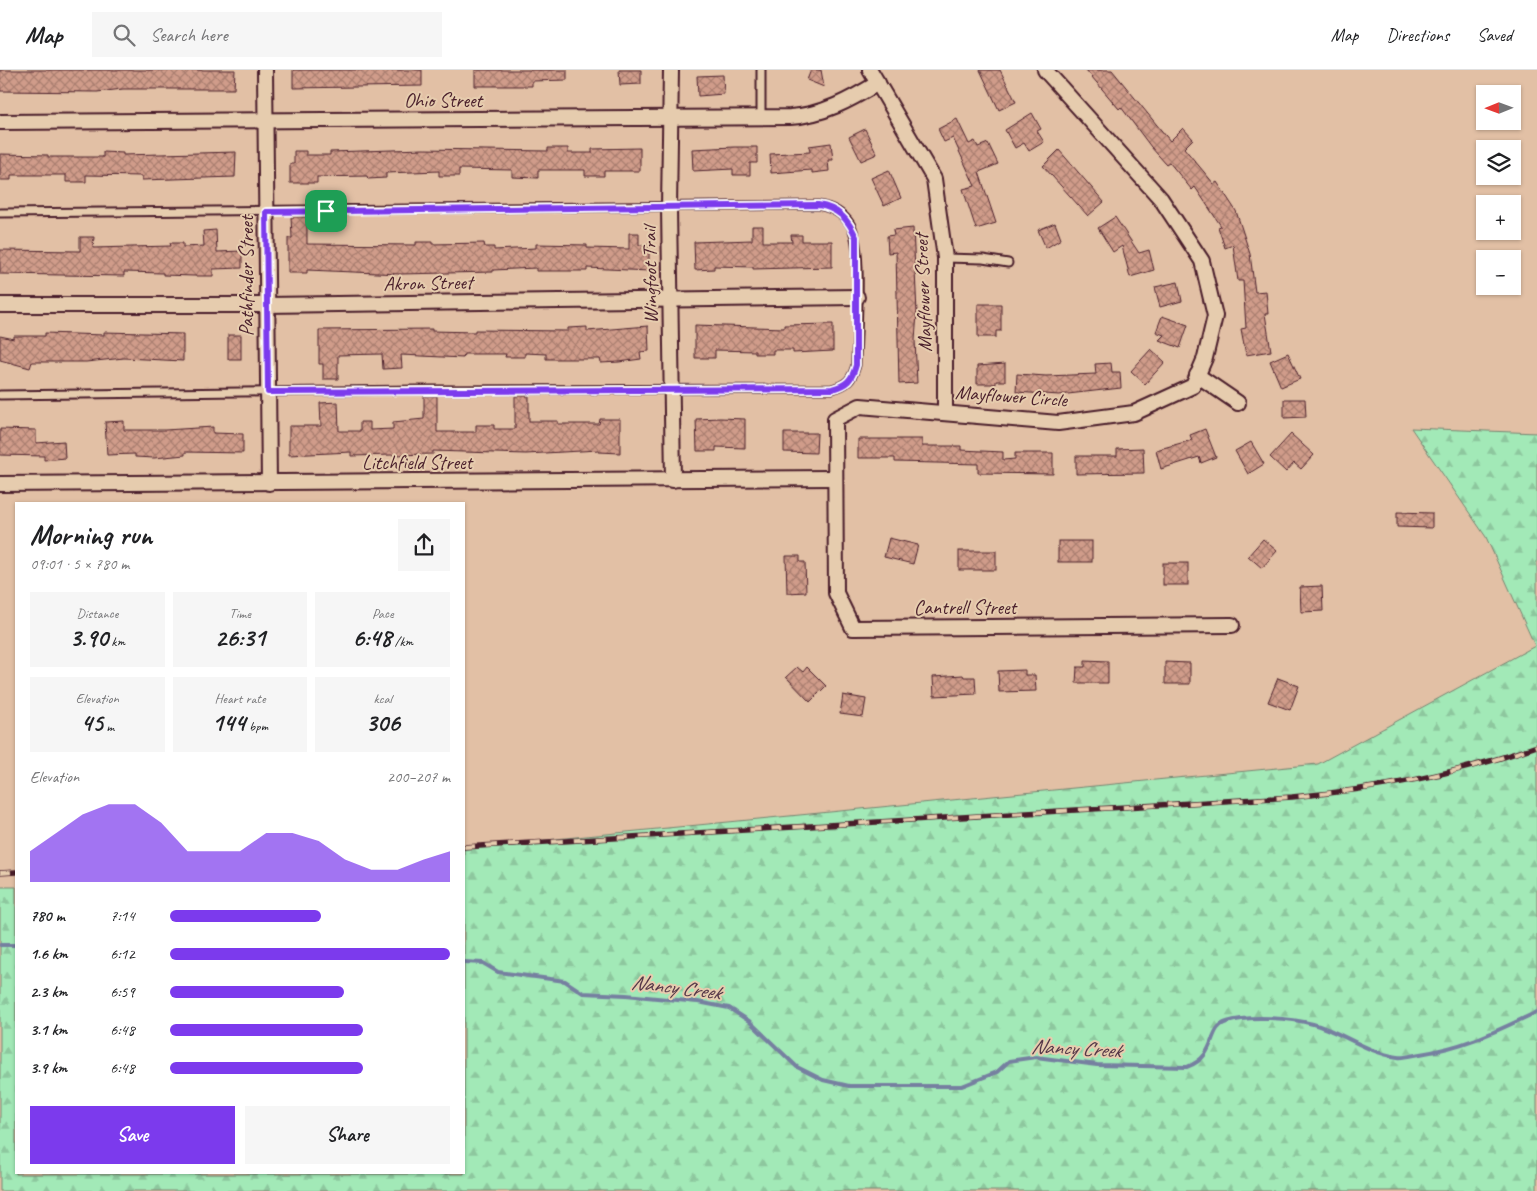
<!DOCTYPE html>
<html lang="en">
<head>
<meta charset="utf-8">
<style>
  :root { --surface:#fff; --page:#f6f6f6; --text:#202124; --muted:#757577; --line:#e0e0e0; --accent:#7c3aed }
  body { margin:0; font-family:Caveat,sans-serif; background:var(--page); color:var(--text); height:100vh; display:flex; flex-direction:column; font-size:19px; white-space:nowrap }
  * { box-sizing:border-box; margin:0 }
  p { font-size:16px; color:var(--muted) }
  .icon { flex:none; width:28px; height:28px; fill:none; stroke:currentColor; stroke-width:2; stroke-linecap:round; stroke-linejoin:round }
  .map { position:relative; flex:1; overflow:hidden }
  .sheet { position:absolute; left:15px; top:432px; width:450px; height:672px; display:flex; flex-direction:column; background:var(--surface); border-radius:0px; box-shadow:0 1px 4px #0004 }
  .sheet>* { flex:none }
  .needle { width:32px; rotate:269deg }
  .tools { position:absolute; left:1476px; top:15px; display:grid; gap:10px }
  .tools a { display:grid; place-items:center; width:45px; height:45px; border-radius:0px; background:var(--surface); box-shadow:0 1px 4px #0004; font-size:25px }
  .pin { position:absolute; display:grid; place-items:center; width:42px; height:42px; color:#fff; margin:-21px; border-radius:10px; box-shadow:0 2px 8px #0006 }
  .round { display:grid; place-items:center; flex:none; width:52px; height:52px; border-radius:0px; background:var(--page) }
  .head { display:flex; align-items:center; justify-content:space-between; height:85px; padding:0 15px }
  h1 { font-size:28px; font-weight:600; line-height:38px }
  .figures { display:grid; grid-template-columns:repeat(3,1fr); gap:8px; height:85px; padding:5px 15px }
  .figures div { display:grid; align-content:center; border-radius:0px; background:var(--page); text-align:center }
  .figures b { font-size:25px; font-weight:600 }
  .figures small { font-size:14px; font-weight:400 }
  .figures p { font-size:14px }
  .chart { height:140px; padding:10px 15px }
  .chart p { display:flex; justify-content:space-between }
  .chart svg { width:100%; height:90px; margin-top:5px; fill:var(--accent); opacity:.7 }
  .cta { display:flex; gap:10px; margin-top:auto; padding:10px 15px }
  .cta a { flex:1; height:58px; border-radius:0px; background:var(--accent); color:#fff; font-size:20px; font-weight:600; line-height:58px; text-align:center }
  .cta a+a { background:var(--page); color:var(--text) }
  ul { padding:0 15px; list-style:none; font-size:16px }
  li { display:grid; grid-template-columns:80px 60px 1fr; align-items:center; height:38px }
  li i { height:12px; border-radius:6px; background:var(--accent) }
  header { display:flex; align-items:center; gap:30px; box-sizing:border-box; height:70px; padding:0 25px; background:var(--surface); border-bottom:1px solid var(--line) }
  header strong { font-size:24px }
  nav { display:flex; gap:28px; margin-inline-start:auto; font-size:18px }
  .search { width:350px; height:45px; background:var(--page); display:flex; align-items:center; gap:12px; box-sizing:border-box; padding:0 18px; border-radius:0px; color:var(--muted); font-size:19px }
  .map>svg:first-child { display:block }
  .forest { fill:url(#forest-firs); stroke:#768471 }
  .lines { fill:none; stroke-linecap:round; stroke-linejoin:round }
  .stream { stroke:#7680a0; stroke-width:4 }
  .building { fill:url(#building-cross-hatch); stroke:#4a1f2b }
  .service-casing { stroke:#4a1f2b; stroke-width:11 }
  .minor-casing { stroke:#4a1f2b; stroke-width:18 }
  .service { stroke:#e6ccae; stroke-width:7 }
  .minor { stroke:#e6ccae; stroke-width:14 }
  .rail-casing { stroke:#4a1f2b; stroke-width:5.5 }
  .rail { stroke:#e6ccae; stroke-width:4; stroke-dasharray:11; stroke-linecap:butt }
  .route-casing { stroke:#fff; stroke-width:10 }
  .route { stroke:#7c3aed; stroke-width:6 }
  .labels { text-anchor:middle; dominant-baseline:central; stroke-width:4; stroke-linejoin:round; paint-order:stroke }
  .street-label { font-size:20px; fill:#4a1f2b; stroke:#e6ccae }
  .water-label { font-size:21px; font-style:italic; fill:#553748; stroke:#e6ccae }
</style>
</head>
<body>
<header>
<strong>Map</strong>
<div class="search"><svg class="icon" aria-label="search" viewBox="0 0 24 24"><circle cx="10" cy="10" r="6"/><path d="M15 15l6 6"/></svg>Search here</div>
<nav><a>Map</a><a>Directions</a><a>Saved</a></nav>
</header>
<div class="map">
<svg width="1537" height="1121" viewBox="0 0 1537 1121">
  <defs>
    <pattern id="forest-firs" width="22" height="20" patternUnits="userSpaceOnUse" patternTransform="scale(1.25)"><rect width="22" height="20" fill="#a2e9b7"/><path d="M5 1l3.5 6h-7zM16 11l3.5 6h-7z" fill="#8dc79e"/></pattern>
    <pattern id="building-cross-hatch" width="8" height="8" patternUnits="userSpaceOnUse" patternTransform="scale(1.25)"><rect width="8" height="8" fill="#d09c8a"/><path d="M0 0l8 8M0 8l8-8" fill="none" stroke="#ab7f71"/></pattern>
  </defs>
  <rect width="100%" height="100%" fill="#e2c0a5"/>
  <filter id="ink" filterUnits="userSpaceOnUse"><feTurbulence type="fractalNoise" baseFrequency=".02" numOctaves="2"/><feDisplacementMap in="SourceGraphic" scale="10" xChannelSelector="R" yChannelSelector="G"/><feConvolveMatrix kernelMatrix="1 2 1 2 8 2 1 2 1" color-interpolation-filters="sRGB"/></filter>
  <g filter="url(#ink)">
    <path class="forest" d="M1411,358l126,5v758h-1537v-304h16v287h448v-326l854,-84 217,-118 -49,-109z"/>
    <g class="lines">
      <g class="stream">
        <path d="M0,875h16"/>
        <path d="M464,892l19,1 15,9 67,9 18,12 43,2 72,7 31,6 20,13 48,46 26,13 26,6h113l35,-14 12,-11 27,-4 61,8 90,2c32,-12 19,-39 40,-45 21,-7 65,-4 86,2 29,8 54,29 85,33 7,1 15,-2 22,-3 46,-7 76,-23 117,-42"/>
      </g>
    </g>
    <g class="building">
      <path d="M0,0h235l-1,19h-111l-26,3 -97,-1z"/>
      <path d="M293,0h129v16l-129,2z"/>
      <path d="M475,0h92v10l-35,1v5h-57z"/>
      <path d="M619,0h22v14l-21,1z"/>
      <path d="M811,0h10l3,17 -17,-7z"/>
      <path d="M980,0h20l16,32 -17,8z"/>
      <path d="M1086,0h26l58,71 13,-13 10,11 -9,9 30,36 3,-2 19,29 14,43 5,38 11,-1 2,23h-3l6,37 -25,4 -5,-26 5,-1 -3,-47h-5l-5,-36 -8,3 -7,-21 3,-1 -26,-39 -3,3 -23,-28 -3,2 -15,-17 -30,-40 -2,2z"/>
      <path d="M723,5l1,19 -26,2 -1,-20z"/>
      <path d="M1032,43l9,16 -4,2 7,11 -15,9 -5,-8 -9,5 -10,-18z"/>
      <path d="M957,49l12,25 6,-3 3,6 10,-4 10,21 -19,8 17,51 -20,6 -13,-40 12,-3 -22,-48 -9,4 -6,-13z"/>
      <path d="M865,59l12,25 -16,7 -12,-24z"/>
      <path d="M831,73l2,17h-5l1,11 -17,2v-3l-41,3 -1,-19 40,-2 -1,-6z"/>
      <path d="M734,77h23v16h-7v12h-17v-6l-40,2 -1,-22z"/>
      <path d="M548,78h20v5h24v-4l48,-1v23h-36v5h-19v-6h-47v8l-26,-1v-7l-53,-1v7h-20v-5l-53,2v5l-18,1 -1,-3 -50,1v6h-27v-19h4v-13h12v4h24v-3l93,-3 125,2z"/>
      <path d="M1059,80l45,52 -16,14 -45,-50z"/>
      <path d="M103,82l20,1v2l113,-3 -1,25 -93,3v-4l-56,-1v7h-20v-7h-55v5h-11v-26l48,1v2h55z"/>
      <path d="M889,100l12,28 -17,8 -13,-28z"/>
      <path d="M291,147h16v27l109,1v-3h16v2l52,-1 1,4h9v3l42,-2v-4l51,1v3l42,1v-16h10v12h10v26l-62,-3v3h-51v-3l-43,2v2l-93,2 -93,-4v3h-19v-35h4z"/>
      <path d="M1115,147l24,36 10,-3 5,20 -24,7 -8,-31 -9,6 -15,-24z"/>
      <path d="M1055,153l6,16 -15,9 -8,-18z"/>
      <path d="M752,156h11v16h29l-1,-7h11v6h30v26l-79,2v-2l-39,-1v3l-19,1 -1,-28 58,-2z"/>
      <path d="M913,158l4,85 -2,27 2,43 -18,1 -3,-132 -8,1 -1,-17 7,-1 -1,-5z"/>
      <path d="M216,160l1,22 25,-1v17l-29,1v7h-19l-31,-1v-2l-39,-1v4l-124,-2v-24l80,1v-14h14l-1,11 78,-2 -1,-3h13v4l21,-1 -1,-15z"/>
      <path d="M1178,212l4,19 -22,6 -5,-20z"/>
      <path d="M978,234h23v27h-5v6h-18z"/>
      <path d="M1162,246l26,9 -8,23 -21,-8 5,-5 -8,-3z"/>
      <path d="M833,254v27l-40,2v-3h-20v4h-18v-3l-40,-1v8h-20v-33l89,3v-3z"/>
      <path d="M648,256l1,25 -9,1 1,7 -22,3 -18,1 -1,-4h-54v-5l-21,-1v4h-20l1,-3h-42l-1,4 -62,-3 1,13 -19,1 -1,-15 -44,1v24h-15v-15h-4v-34l113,-1v2l43,1v-2l93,1v-3l19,-1v4z"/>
      <path d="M104,262l79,2v27l-59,-3 -38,4h-54l-2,6 -30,-8v-24l14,3v-3h31v-3l59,2z"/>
      <rect x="228" y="265" width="13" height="24"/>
      <path d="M1151,279l14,13 -20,22 -14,-13z"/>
      <path d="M1288,283l12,26 -19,8 -11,-26z"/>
      <path d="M1111,293l1,9h8l1,16 -62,7 -43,-3 1,-18 29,2 50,-2 -1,-10z"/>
      <path d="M1005,294v17h-9v3h-19v-18z"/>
      <path d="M424,326h13v36h39v-7h18v4h21v-33h14v25h29v3h41l1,-5h20v34l-21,-1v-2l-73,4 -93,-3v3l-82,2v-4l-62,3v-29h32l-1,-23 18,-1 1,29h21v-9h10v8l23,-1v-7l31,-3z"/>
      <path d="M1284,329h21l1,18 -22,1z"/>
      <path d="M720,348l25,1v29l-29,-1v4h-19l-1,-32z"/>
      <path d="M124,351v9h41l48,-3v6l30,1v19l-58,-1v3l-31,3 -19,-1v-3l-28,1 -2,-33z"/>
      <path d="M0,359l36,1v13l28,-2 1,17 -21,2v-4l-44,-1z"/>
      <path d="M1205,359l11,28 -15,6 -2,-6 -38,12 -5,-19 36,-10 -2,-5z"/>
      <path d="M784,363h33l-1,20 -32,-1z"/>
      <path d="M1291,364l23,21 -13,14 -7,-6 -8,9 -16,-15z"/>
      <path d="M858,369h64v7h39v4l42,2v8l12,-1v-6h38v21l-75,-1v-9l-83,-2v-4h-37z"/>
      <path d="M1251,372l13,22 -16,10 -13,-23z"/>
      <path d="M1143,378l1,25 -68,1v-18h41v-7z"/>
      <path d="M1397,442l35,1v15l-35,-1z"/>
      <path d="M889,468l29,7 -5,19 -29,-7z"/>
      <path d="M1263,469l14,12 -15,17 -14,-12z"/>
      <rect x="1058" y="471" width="34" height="21"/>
      <rect x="959" y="481" width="37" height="19"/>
      <path d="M786,486h14v6h5l1,30 -19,1z"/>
      <rect x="1163" y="493" width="25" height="22"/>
      <path d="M1322,516l1,25 -22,1 -1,-25z"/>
      <path d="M1085,590l23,1v22h-32l1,-16h8z"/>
      <path d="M1165,592l25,1v21h-25z"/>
      <path d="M797,597l6,5 4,-5 19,19 -16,16 -24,-25z"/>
      <path d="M1025,600v5h10l1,16 -37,1 -1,-21z"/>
      <path d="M963,605l1,2h11l1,17 -42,2 -1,-19z"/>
      <path d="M1278,608l21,8 -9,24 -22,-8z"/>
      <path d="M843,625l23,4 -3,18 -23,-3z"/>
    </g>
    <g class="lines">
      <g class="service-casing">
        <g id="service">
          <path d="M761,47v-47"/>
          <path d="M0,143l818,-8c13,2 24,7 32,19 14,21 6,112 6,141 -4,15 -9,20 -24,24l-416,1 -416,5"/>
          <path d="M945,188l38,1 25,4"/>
        </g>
      </g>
      <g class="minor-casing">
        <g id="minor">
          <path d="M265,0l4,413"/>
          <path d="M671,0l-2,138 4,272"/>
          <path d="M870,0l64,109 11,79v154"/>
          <path d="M1045,0l116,129 41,62 13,55 -10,42 -12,28 -59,27 -76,10 -198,-17 -25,13 1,174 17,35 379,-3"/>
          <path d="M0,52l790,-5c33,-2 60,-17 88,-34"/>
          <path d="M0,235h266l591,-8"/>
          <path d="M1197,305l41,28"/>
          <path d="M0,414l834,-6"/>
        </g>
      </g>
      <use href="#service" class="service"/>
      <use href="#minor" class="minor"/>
      <g class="rail-casing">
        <g id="rail">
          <path d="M464,777l828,-50c87,-8 162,-22 245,-51"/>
          <path d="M0,803l16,-1"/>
        </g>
      </g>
      <use href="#rail" class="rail"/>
    </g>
  </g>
  <g class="lines" filter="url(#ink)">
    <g class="route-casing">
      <path id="route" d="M818,135c20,3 30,14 38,32v128c-4,15 -9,20 -24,24l-564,3 -2,-180z"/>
    </g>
    <use href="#route" class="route"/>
  </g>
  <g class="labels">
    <g class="street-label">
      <text x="443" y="30">Ohio Street</text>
      <text transform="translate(650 205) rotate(-91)">Wingfoot Trail</text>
      <text transform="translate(246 206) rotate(-90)">Pathfinder Street</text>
      <text transform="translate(428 213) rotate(-1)">Akron Street</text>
      <text transform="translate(923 223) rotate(-92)">Mayflower Street</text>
      <text transform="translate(1011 326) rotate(4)">Mayflower Circle</text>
      <text x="417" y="392">Litchfield Street</text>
      <text x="965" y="537">Cantrell Street</text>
    </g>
    <g class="water-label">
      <text transform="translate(676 917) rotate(7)">Nancy Creek</text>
      <text transform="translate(1076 978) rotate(3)">Nancy Creek</text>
    </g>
  </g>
</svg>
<div class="tools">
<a><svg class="needle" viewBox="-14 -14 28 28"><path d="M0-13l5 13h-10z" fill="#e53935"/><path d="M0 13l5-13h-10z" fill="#757577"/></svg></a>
<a><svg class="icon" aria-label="layers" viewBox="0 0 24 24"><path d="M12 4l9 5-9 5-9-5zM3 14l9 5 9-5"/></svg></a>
<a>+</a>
<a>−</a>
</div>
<div class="pin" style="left:326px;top:141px;background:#1e9e55"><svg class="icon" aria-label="arrive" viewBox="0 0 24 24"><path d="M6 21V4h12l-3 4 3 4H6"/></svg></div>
<section class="sheet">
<div class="head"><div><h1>Morning run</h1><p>09:01 · 5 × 780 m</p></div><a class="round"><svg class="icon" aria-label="share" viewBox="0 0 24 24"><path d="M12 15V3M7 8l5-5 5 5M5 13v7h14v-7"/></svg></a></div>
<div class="figures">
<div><p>Distance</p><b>3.90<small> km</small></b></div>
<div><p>Time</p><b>26:31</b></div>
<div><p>Pace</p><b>6:48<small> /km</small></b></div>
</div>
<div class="figures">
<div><p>Elevation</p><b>45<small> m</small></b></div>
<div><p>Heart rate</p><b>144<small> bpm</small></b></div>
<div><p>kcal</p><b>306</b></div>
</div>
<div class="chart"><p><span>Elevation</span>200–207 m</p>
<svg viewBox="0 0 160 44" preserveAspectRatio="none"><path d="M0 44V29L10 20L20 11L30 6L40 6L50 15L60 29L70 29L80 29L90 20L100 20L110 24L120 33L130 38L140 38L150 33L160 29V44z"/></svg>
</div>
<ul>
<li><b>780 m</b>7:14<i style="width:54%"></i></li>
<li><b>1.6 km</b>6:12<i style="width:100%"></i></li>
<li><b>2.3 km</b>6:59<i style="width:62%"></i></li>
<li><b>3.1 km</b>6:48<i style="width:69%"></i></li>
<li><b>3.9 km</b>6:48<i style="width:69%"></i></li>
</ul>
<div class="cta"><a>Save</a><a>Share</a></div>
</section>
</div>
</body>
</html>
